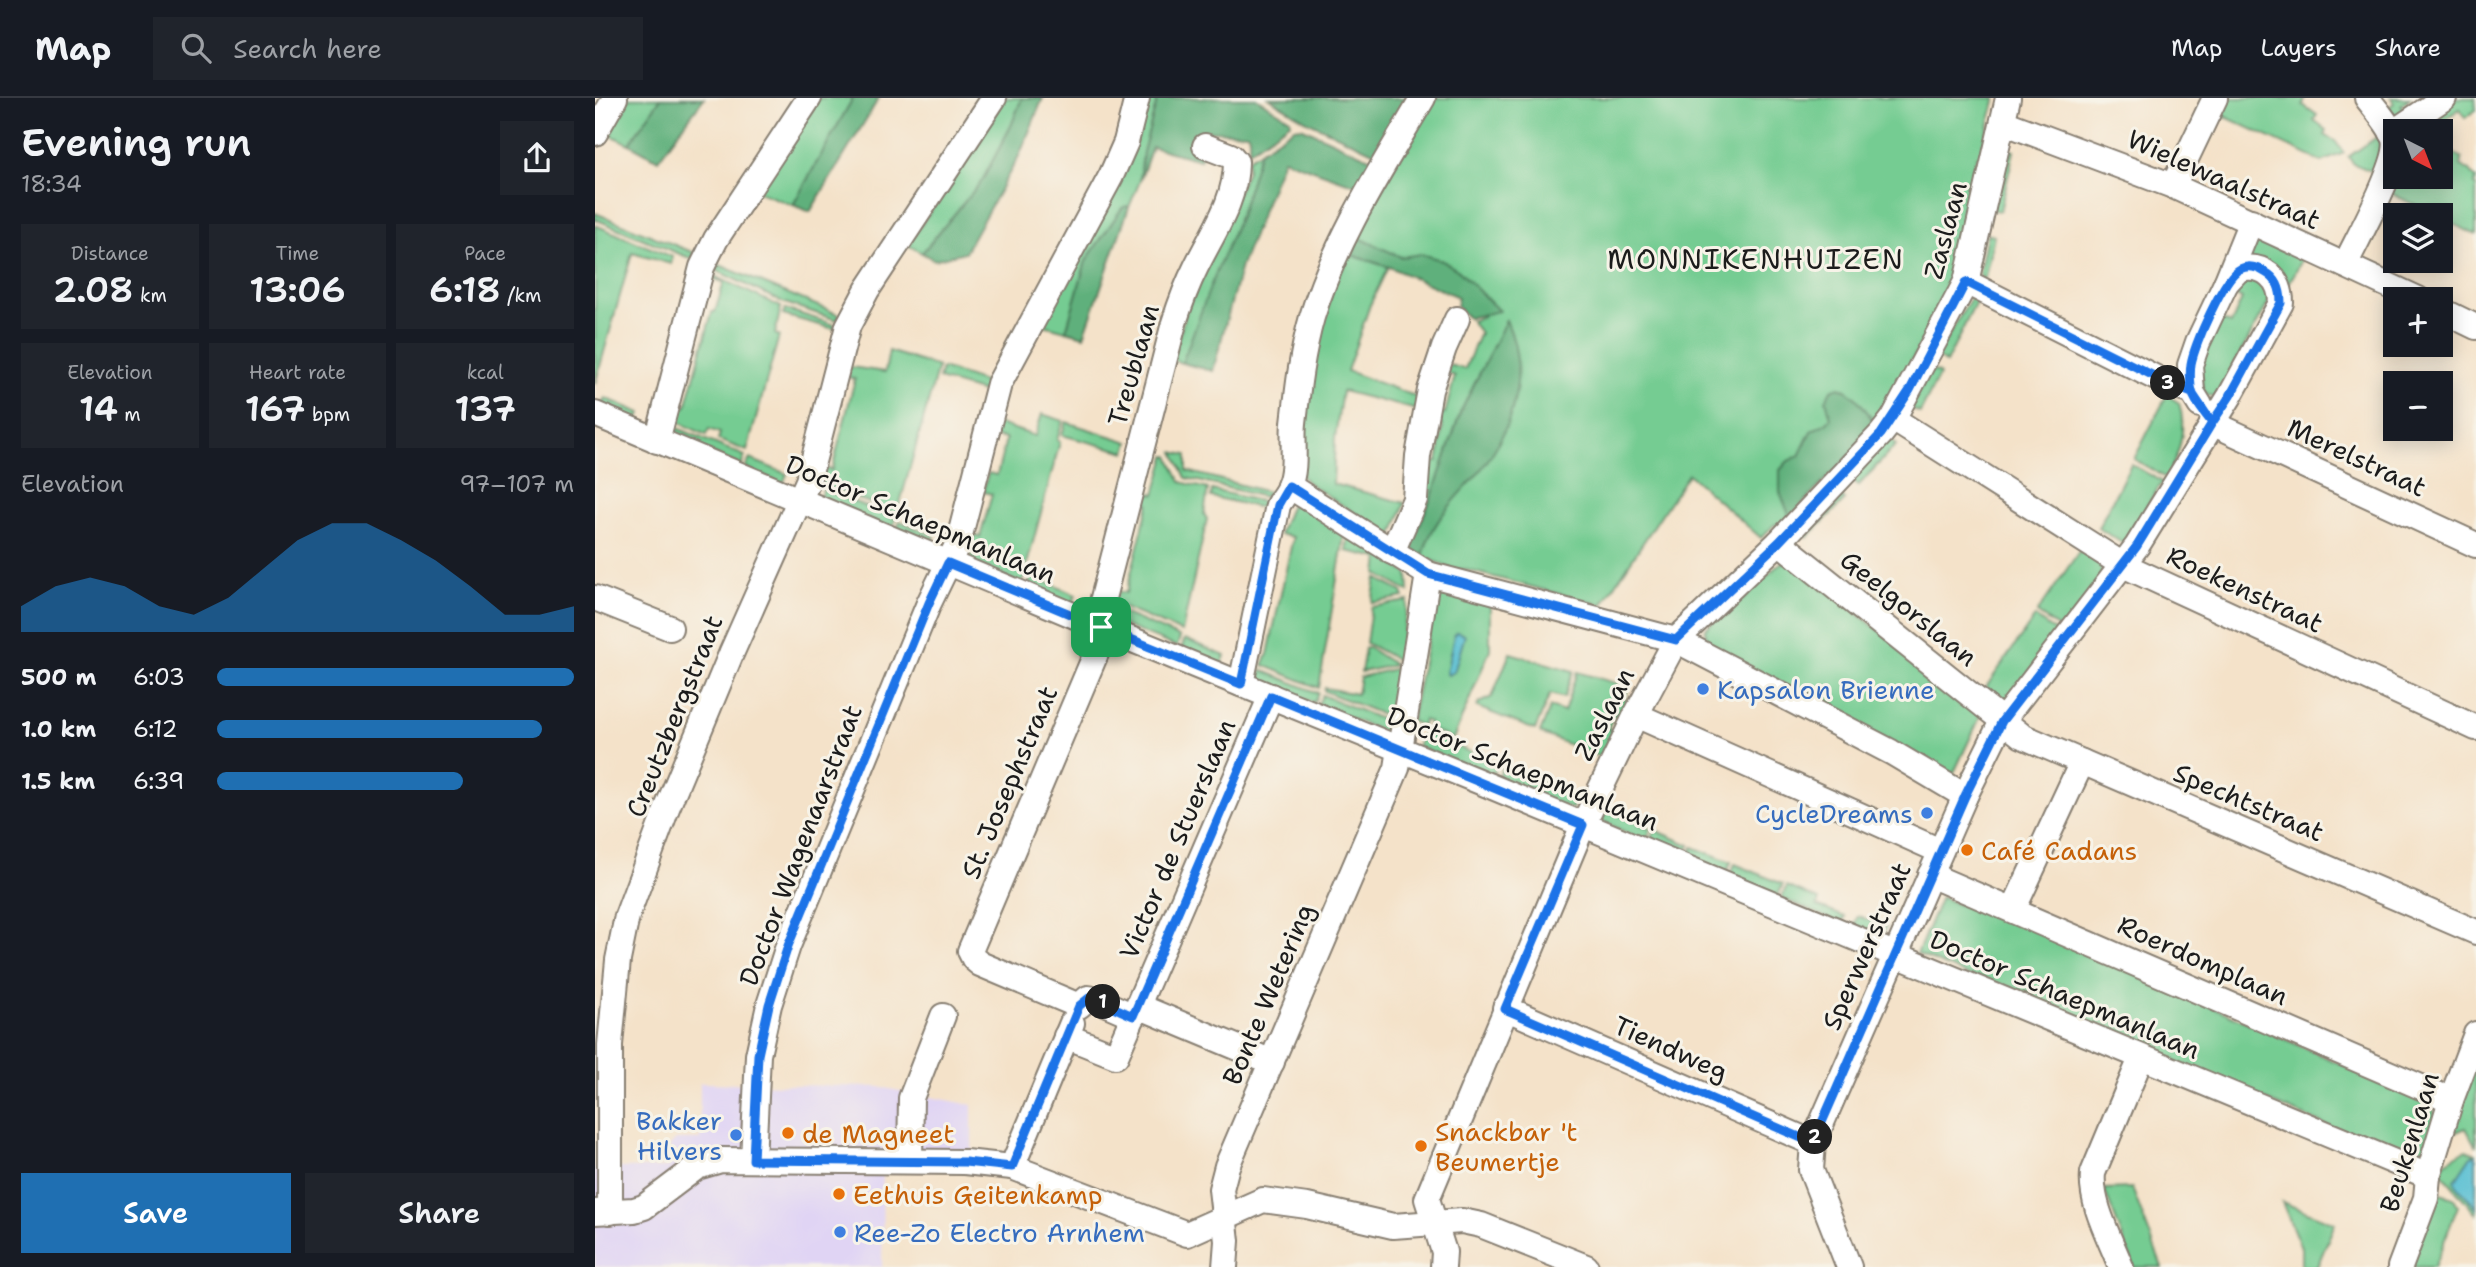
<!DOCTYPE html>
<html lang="en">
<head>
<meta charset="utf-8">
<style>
  :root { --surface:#171b24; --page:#20242c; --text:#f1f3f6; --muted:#9ea1a6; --line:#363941; --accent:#1f6fb2 }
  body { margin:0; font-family:"Shantell Sans",sans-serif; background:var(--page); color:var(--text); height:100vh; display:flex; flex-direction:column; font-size:26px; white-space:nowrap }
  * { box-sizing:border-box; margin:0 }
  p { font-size:23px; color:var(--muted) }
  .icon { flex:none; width:38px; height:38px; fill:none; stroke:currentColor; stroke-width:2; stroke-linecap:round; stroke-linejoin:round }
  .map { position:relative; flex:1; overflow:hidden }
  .panel { display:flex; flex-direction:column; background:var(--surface); width:595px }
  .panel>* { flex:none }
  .needle { width:46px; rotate:138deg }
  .buttons { position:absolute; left:1788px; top:21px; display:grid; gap:14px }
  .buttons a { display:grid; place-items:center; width:70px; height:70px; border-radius:0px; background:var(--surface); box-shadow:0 4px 18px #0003; font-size:35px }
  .pin { position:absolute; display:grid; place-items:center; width:60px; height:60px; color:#fff; margin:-30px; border-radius:14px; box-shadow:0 4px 10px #0006 }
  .km { position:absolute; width:35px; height:35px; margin:-18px; border-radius:50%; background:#222; color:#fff; font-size:19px; line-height:35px; text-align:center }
  .round { display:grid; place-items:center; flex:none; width:74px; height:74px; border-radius:0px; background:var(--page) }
  .head { display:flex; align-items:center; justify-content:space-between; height:119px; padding:0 21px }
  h1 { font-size:38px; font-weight:600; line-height:52px }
  .figures { display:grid; grid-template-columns:repeat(3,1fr); gap:10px; height:119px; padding:7px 21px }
  .figures div { display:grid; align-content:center; border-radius:0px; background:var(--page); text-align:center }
  .figures b { font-size:35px; font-weight:600 }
  .figures small { font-size:19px; font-weight:400 }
  .figures p { font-size:19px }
  .chart { height:196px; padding:14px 21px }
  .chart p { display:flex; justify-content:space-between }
  .chart svg { width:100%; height:126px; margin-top:7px; fill:var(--accent); opacity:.7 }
  .cta { display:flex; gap:14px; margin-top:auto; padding:14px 21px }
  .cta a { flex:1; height:80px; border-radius:0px; background:var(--accent); color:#fff; font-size:28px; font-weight:600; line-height:80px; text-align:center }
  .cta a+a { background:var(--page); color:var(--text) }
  ul { padding:0 21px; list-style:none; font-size:23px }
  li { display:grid; grid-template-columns:112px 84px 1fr; align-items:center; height:52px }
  li i { height:18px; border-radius:9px; background:var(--accent) }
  header { display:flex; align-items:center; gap:42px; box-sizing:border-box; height:98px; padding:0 35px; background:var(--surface); border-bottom:2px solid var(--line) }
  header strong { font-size:33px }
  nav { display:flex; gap:38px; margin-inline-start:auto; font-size:24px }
  .search { width:490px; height:63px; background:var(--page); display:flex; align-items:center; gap:18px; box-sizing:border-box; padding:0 24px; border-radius:0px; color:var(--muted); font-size:26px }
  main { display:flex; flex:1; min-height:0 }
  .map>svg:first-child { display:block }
  .built { fill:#e0d4f4 }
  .green { fill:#74cc92; stroke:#487457; stroke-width:2 }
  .forest { fill:#5fb07c; stroke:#3e664c; stroke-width:2 }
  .water { fill:#55bed2; stroke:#386d77; stroke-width:2 }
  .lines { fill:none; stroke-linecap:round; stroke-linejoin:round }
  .minor-casing { stroke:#887f72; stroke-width:28 }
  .minor { stroke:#fff; stroke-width:24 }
  .route-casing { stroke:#fff; stroke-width:14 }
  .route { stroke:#1a73e8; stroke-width:9 }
  .shop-dot { fill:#3f7fe0; stroke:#f7f3e8; stroke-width:2.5 }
  .food-dot { fill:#e8710a; stroke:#f7f3e8; stroke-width:2.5 }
  .labels { text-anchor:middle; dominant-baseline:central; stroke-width:6; stroke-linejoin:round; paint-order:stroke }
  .street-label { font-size:26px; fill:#1c1c1c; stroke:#f7f3e8 }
  .shop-label { font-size:26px; fill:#366cbe; stroke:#f7f3e8; text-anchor:start }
  .food-label { font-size:26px; fill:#c56008; stroke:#f7f3e8; text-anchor:start }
  .neighbourhood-label { font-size:28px; letter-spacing:2px; fill:#1c1c1c; stroke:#f7f3e8 }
</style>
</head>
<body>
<header>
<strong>Map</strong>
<div class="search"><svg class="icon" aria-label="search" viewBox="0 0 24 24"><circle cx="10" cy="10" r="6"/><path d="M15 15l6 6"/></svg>Search here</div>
<nav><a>Map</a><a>Layers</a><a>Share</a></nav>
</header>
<main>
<section class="panel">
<div class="head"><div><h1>Evening run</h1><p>18:34</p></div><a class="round"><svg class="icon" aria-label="share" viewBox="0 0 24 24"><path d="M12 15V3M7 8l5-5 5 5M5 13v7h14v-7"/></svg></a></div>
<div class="figures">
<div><p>Distance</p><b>2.08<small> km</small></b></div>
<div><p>Time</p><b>13:06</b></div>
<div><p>Pace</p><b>6:18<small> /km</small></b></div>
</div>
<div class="figures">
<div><p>Elevation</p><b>14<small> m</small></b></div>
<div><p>Heart rate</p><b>167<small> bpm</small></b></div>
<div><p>kcal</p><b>137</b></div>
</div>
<div class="chart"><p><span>Elevation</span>97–107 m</p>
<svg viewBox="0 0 160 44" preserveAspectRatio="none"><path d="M0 44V35L10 28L20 25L30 28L40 35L50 38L60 32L70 22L80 12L90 6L100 6L110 12L120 19L130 28L140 38L150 38L160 35V44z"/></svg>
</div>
<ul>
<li><b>500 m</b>6:03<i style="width:100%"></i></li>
<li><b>1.0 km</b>6:12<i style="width:91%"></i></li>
<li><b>1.5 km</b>6:39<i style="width:69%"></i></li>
</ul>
<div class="cta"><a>Save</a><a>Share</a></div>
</section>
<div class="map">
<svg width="1881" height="1169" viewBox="0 0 1881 1169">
  <rect width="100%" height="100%" fill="#f7f3e8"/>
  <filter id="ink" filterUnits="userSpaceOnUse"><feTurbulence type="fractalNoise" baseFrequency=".0143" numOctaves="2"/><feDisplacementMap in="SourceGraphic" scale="14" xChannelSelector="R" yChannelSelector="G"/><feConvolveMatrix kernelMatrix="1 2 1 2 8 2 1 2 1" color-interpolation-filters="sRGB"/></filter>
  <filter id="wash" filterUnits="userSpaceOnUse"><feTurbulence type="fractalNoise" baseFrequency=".00686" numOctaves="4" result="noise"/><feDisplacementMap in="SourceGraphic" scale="28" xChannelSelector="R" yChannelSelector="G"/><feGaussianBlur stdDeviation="1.57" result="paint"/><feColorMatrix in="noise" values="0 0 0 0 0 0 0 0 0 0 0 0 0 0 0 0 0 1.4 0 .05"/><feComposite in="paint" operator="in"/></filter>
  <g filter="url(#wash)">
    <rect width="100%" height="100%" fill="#f4e2c9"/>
    <path class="built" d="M105,985l179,4 93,18v49l-89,-1 -1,114h-287v-99h74l1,-22 6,-6h24z"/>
    <g class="green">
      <path d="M30,0h36l-32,46 -25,-12z"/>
      <path d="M224,0h34l-60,107 -37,-14z"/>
      <path d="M409,0h18l-11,28 -29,55 -60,72 -14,-8z"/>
      <path d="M551,0h12l-15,54 -3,29 -11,26 -7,1 -36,53 -20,70 -26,-7z"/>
      <path d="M838,0h563l-16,59 -3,-1 -15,53 4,1 -4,18 4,1 -4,37 -85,161 -3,-6 -94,107 -5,-4 -14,14 -73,-64 -86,131 -139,-36 -10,1 -30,-14 38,-145 -27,80 -24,57 -5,-3 21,-83h12l5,-37 -12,-3 2,-11 12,2 10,-37 -12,-4 6,-7 16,4 15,-36 -9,-12 13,-5 1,-10 -132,-71z"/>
      <path d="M1627,0h83l-2,7 14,10 -3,5 13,10 -2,5 10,6 9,12 -22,9 -107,-50z"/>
      <path d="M1796,0h19l-9,7 7,10 -9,4 -15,-8 10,-8z"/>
      <path d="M1860,0h20l1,12 -11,8 -5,-9 -21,14 -3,-4 -19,12h-8z"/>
      <path d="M1785,37c10,14 3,25 -4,38l-22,-9 -6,-7z"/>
      <path d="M1849,40l8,6 -3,6 13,9 -2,6 10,6 6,8 -2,6 2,2v48l-35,-17v-3h-5l-50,-24 10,-14h45v-37z"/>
      <path d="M1411,51l8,2 -14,60 -8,-1z"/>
      <path d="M665,53c-20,72 -52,141 -78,212l-10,-3 15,-51 60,-138 1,-12z"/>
      <path d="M0,115l100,40 -3,6 -97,-40z"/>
      <path d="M0,127l78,32 -2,7 -39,-11 -37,131z"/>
      <path d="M1392,136l7,2 -9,41 -3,3 -3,-7z"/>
      <path d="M1655,137l52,25 -14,25 -41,-25z"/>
      <path d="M750,155l43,14 -18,38 -23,66 73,27 -3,12 -75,-19 -7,47 -2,46 72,19 -13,34 -84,-54 -6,-6 -1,-32 13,-100z"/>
      <path d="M117,164l128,53 -3,5 -55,-18 -71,-34z"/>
      <path d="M113,175l73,34 -6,27 4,2 -32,115 -29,-11 2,-7 -11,-4 -3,6 -37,-17 4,-14 13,3 26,-95h3l9,-30 -17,-5z"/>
      <path d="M1660,178l18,19 -57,102 -8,-2 -5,-5 -3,-29 19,-42 12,5 11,-25 -11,-6 3,-9z"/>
      <path d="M1384,198l-33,67 -10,-6 35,-59z"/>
      <path d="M190,211l50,16 -1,4 -51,-14z"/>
      <path d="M294,253l49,16 -41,147 -83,-33 4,-15 14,4 23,-91 -13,-4 3,-9 40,6z"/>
      <path d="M347,270l45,15 -4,9 -44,-13z"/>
      <path d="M1335,271l10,5 -20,39 -10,-5z"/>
      <path d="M1572,297l12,8c8,26 0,53 -13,75l-32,-19z"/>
      <path d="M10,300l36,15 -4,10 -37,-16z"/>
      <path d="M447,316l21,7 -6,19 3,2 -34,126 -62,-25 3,-9 13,3 12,-43 -9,-2 5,-19 9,2 9,-36 -13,-3 3,-13 39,13z"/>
      <path d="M471,324l63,20 -3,10 -64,-17z"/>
      <path d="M82,330l68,28 -4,10 -67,-29z"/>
      <path d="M1294,340l7,7 -38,41 -8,-8z"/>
      <path d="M579,354l13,3v16l81,21 -3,5 -79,-19z"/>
      <path d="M571,358h3l12,26 27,7 -4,25 3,5 -25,113 -73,-30 3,-12 14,3 23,-90 -14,-4 3,-9 17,4z"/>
      <path d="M155,361l37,15 -4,10 -38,-16z"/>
      <path d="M1536,366l35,20 -6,1 -30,49 1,6 -4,6 -29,-18z"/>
      <path d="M228,391l73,30 -4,10 -73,-30z"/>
      <path d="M617,392l51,12 -1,6 -51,-11z"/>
      <path d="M1242,394l8,8 -38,38 -7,-8z"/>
      <path d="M697,404l53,28 -26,158 -56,-23 5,-11 25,-117 -14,-3z"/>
      <path d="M305,423l35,15 -4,10 -35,-15z"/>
      <path d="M754,435l59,41 1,18 -32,-18 2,-16 -33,-7z"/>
      <path d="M1485,452l20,13 2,12 -39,56 -26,-18z"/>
      <path d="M378,454l52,22 -4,10 -52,-23z"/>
      <path d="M1192,459l195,156 -31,66 -243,-135 -3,-15 35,-33 3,3z"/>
      <path d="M437,478l44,19 -4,10 -44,-18z"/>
      <path d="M781,480l26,14 2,5 -32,6z"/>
      <path d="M850,492l45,12v48l-37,89 -26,-11 2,-6 -5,-2 -2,6 -11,-5 26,-128z"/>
      <path d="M813,503l-9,60 -33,-18 5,-36z"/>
      <path d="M525,514l60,25 -3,10 -62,-25z"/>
      <path d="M1440,519l25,18 -55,67 -19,-15z"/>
      <path d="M590,541l40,17 -4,10 -40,-17z"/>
      <path d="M770,550h4l26,17 -34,7z"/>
      <path d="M915,555l63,18 -9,27 -14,-4 -15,36 -58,-23 2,-4 13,-6z"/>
      <path d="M803,570l-7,50 -67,-27 1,-3 32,6 3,-17z"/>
      <path d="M667,572l56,23 -4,10 -56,-23z"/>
      <path d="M982,574l52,15 -5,12 4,3 -7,14 -6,-2 -7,14 6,3 -14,26 -60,-24 10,-26 14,5z"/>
      <path d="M727,597l66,27 -4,10 -66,-27z"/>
      <path d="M828,634l75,32 -6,13 -75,-31z"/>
      <path d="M908,668l74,31 -5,12 -75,-29z"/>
      <path d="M1011,711l45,20 -5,13 -46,-22z"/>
      <path d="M1060,732l35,15 -6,12 -34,-14z"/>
      <path d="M1098,749l38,15 -6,13 -37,-16z"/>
      <path d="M1140,766l48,20 -6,13 -48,-21z"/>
      <path d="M1192,788l32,14 -2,6 28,11 -3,7 -61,-26z"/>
      <path d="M1368,798l468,208 5,13 -10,29 -17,14 -492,-206 24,-57 18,8z"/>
      <path d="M1263,818l28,11 -6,12 -27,-11z"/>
      <path d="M1881,961v88l-10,-19 -10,4 -4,-3z"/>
      <path d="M1871,1052l10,4v60l-35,-42 4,-10z"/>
      <path d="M1537,1090l30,79h-28l-30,-78z"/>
      <path d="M1845,1096l14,4 4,8 -24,61h-26l28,-70z"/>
      <path d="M1687,1104l53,21 -18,44h-16v-19z"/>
    </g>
    <g class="forest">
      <path d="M66,0h43l-46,62 -29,-16z"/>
      <path d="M258,0h26l-69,114 -17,-7z"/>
      <path d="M427,0h21l-23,56 -55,98 -31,8 -12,-7 60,-72 29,-55z"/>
      <path d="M563,0h98l34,21 1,3 -42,29v-15l-2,-3 -37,-2 -3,3 -7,26 -48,-13 -12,34 3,-29z"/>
      <path d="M674,0h144l-34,57 -72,-34z"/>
      <path d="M706,29l75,34 -15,26 -78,-28 -42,107 -28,105 -31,-8 30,-81 28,-66 20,-65 34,-23z"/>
      <path d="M531,108l3,1 -45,129 -18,-5 20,-70 36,-53z"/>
      <path d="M758,137l48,22 20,-3 20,6 18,11 40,40 -31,7 -12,-12 2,-9 -69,-30 -44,-14z"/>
      <path d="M911,222c27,58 3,120 -37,164 -21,23 -39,42 -46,72l-13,-8 24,-57 27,-80z"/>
      <path d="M1244,289c18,7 28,24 38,40l-87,90 -10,-25v-22l8,-9 11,-5 12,-25 15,-8 5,-5 -5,-18 5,-10z"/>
    </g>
    <g class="water">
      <path d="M862,534l8,3 -11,37 -6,3 -2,-2 8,-37z"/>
      <path d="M1881,1057v53l-20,-24 -1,-4 16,-24z"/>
    </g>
  </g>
  <g filter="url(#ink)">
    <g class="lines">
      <g class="minor-casing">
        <g id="minor">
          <path d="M1408,24l170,64 245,113"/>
          <path d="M0,35l20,-35"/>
          <path d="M1797,35l52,-35"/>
          <path d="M1578,88l42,-88"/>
          <path d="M1750,167c11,-24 56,-103 50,-126 -5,-14 -19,-29 -28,-41"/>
          <path d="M1371,184l204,103 22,7"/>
          <path d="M1846,212l35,17"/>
          <path d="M1605,307l-8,-13 -2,-27 8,-23 28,-59 25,-62"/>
          <path d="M0,316l506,213 377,154 950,395"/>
          <path d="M1298,321l230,146 353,163"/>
          <path d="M1617,325l264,122"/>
          <path d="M62,343l45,-174 14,-28 93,-141"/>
          <path d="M694,388l139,88 248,66 215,112 74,44"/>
          <path d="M1184,444l243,194 454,196"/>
          <path d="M797,454l23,-53 3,-43 12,-66 14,-42 13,-29"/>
          <path d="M0,500l75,30"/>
          <path d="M646,586l37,-179c3,-6 9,-12 11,-19 8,-19 3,-43 5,-63 4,-36 8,-71 18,-106 24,-79 70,-149 111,-219"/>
          <path d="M1041,617l304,136"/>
          <path d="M1335,777l521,225"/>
          <path d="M1418,812l69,-148"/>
          <path d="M543,908l134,56"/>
          <path d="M910,910l308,135"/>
          <path d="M539,918l-39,-17 -7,-1 -9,8 -99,-42 -6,-5 -4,-8 130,-307 2,-42 72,-279c6,-19 13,-38 22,-56 17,-35 40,-66 40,-105l-5,-6 -26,-10"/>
          <path d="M471,938l50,20 155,-360"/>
          <path d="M158,1062l5,-105 11,-50 19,-59 141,-343 29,-60 41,-159 112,-208 15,-34 11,-44"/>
          <path d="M315,1063l1,-63 32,-82"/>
          <path d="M417,1069l60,-144"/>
          <path d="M0,1114l39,-2 10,-3 53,-40 24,-7 244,2 47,5 175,67 76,-34 44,6 86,20 69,-5 19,4 105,42"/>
          <path d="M15,1114v-167l8,-85 9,-44 40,-108 64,-154 77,-173 40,-155 19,-36 127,-192"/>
          <path d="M630,1169l2,-26 -6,-52 6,-23 170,-398 31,-194"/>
          <path d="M848,1169l1,-15 -17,-53 156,-374 53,-110 40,-75 103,-98 102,-108 12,-15 73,-137 42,-184"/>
          <path d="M1254,1169l-38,-97 2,-27 152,-347 37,-75 135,-175 93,-150 51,-93c0,-24 -17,-40 -42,-34l-13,14"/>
          <path d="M1526,1169c-11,-29 -31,-63 -28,-94l48,-115"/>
          <path d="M1805,1169l26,-69 2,-22 23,-76 25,-66"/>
        </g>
      </g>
      <use href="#minor" class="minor"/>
    </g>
  </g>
  <g class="lines" filter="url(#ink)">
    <g class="route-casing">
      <path id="route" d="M506,529l-153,-64 -19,40 -141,343 -19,59 -11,50 -5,105 212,2 47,5 67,-161 10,-8 6,1 38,17 138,-320 312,129 -78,184 308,134 152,-347 37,-75 135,-175 75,-123c-6,-9 -18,-21 -20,-32 -2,-7 -2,-20 -1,-27 3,-18 33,-88 49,-95 8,-4 18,-2 25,3 13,7 16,18 16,31l-51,93 -18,27 -20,-30 -22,-9 -204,-102 -56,108 -29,44 -102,108 -103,98 -248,-66 -139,-88 -11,19 -37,179 -140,-57"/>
    </g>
    <use href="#route" class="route"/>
  </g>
  <g class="shop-dot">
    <circle cx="1108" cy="591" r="7"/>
    <circle cx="1332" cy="715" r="7"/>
    <circle cx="141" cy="1037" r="7"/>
    <circle cx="245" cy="1134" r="7"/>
  </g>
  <g class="food-dot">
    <circle cx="1372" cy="752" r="7"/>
    <circle cx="193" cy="1035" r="7"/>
    <circle cx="826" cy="1048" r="7"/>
    <circle cx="244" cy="1096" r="7"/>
  </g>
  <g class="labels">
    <g class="street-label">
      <text transform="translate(1629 81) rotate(24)">Wielewaalstraat</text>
      <text transform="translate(1350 132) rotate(-75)">Zaslaan</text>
      <text transform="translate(538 267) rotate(-74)">Treublaan</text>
      <text transform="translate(1762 359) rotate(25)">Merelstraat</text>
      <text transform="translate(326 421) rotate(23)">Doctor Schaepmanlaan</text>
      <text transform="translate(1650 491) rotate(25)">Roekenstraat</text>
      <text transform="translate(1314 510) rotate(39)">Geelgorslaan</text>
      <text transform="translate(1009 616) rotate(-63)">Zaslaan</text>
      <text transform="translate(79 618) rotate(-68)">Creutzbergstraat</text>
      <text transform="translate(928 670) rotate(22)">Doctor Schaepmanlaan</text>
      <text transform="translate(414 684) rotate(-67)">St. Josephstraat</text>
      <text transform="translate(1654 704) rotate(23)">Spechtstraat</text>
      <text transform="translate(582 741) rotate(-67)">Victor de Stuerslaan</text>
      <text transform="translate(205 747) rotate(-69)">Doctor Wagenaarstraat</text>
      <text transform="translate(1271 848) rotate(-66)">Sperwerstraat</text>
      <text transform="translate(1608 862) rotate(24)">Roerdomplaan</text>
      <text transform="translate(673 896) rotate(-67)">Bonte Wetering</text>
      <text transform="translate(1470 896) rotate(23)">Doctor Schaepmanlaan</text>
      <text transform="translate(1076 950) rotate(24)">Tiendweg</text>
      <text transform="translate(1814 1044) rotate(-73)">Beukenlaan</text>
    </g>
    <g class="shop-label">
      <text x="1122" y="591">Kapsalon Brienne</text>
      <text x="1318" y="715" text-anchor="end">CycleDreams</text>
      <text x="127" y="1022" text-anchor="end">Bakker<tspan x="127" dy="30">Hilvers</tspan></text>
      <text x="259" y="1134">Ree-Zo Electro Arnhem</text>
    </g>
    <g class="food-label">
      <text x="1386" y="752">Café Cadans</text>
      <text x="840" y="1033">Snackbar 't<tspan x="840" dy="30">Beumertje</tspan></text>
      <text x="207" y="1035">de Magneet</text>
      <text x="258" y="1096">Eethuis Geitenkamp</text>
    </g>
    <g class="neighbourhood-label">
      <text x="1161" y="161">MONNIKENHUIZEN</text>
    </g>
  </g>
</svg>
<div class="buttons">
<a><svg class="needle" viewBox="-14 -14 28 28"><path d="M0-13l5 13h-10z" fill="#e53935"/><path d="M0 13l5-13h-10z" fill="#9ea1a6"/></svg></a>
<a><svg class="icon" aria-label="layers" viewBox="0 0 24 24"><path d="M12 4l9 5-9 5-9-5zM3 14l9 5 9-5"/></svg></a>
<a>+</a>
<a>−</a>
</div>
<div class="pin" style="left:506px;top:529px;background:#1e9e55"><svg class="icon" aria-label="arrive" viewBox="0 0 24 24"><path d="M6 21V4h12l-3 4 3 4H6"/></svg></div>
<b class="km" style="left:508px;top:904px">1</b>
<b class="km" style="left:1220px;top:1039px">2</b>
<b class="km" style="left:1573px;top:285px">3</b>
</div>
</main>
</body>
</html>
